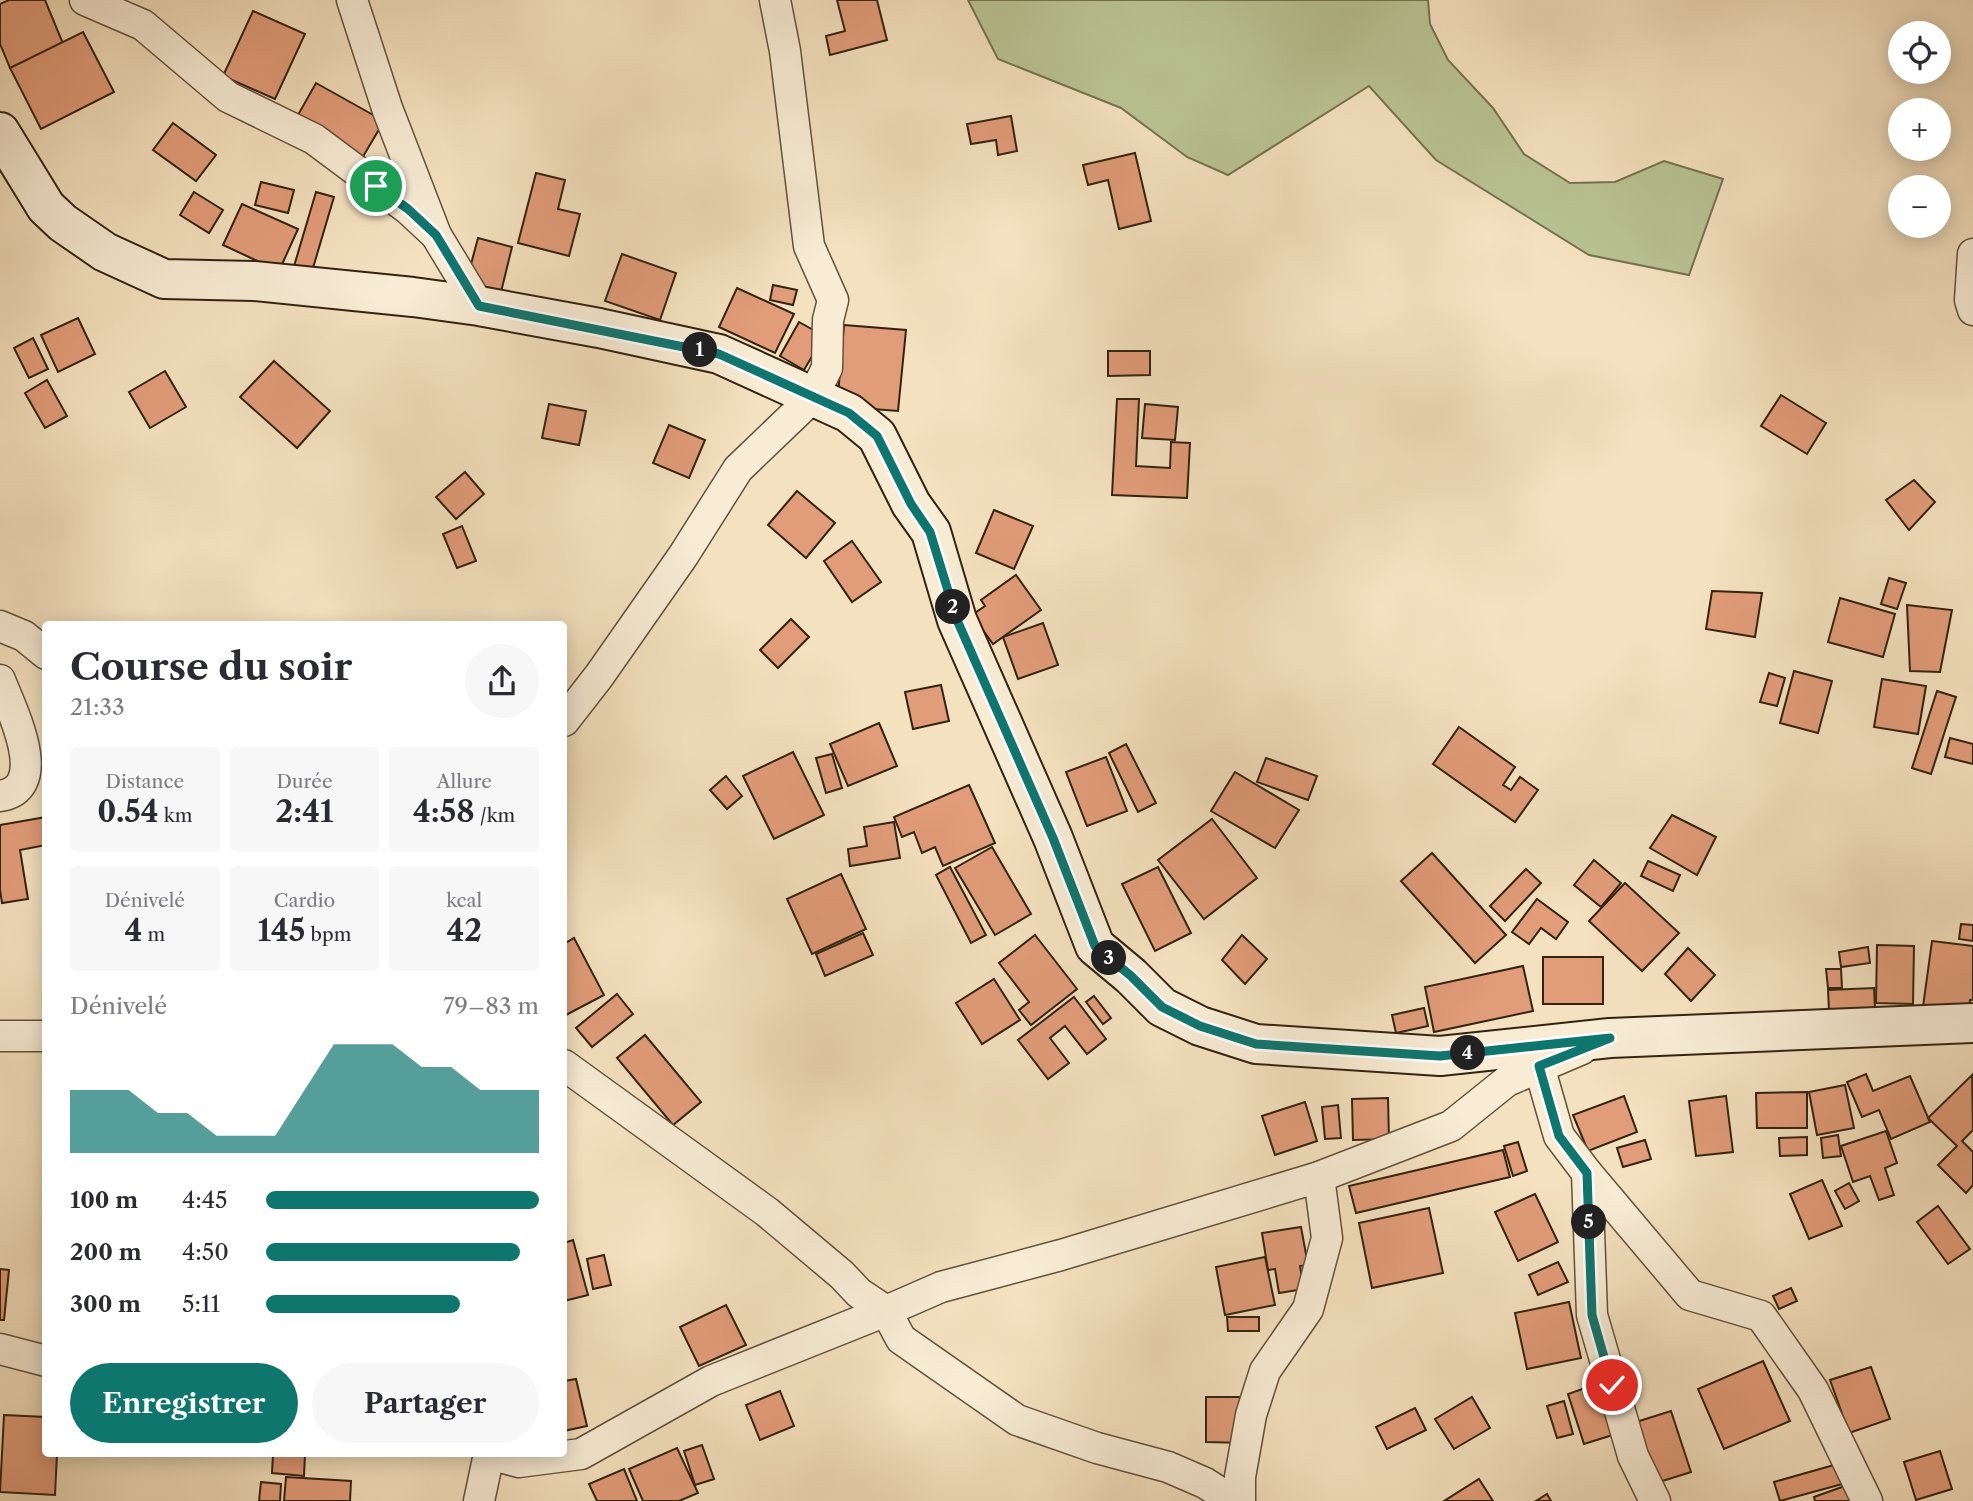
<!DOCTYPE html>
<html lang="fr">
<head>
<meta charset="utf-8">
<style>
  :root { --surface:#fff; --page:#f7f7f7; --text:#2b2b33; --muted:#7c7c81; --accent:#0f766e }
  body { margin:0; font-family:"Libre Caslon Text",serif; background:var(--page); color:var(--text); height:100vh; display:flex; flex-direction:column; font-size:26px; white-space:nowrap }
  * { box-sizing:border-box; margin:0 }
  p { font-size:23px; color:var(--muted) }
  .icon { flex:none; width:38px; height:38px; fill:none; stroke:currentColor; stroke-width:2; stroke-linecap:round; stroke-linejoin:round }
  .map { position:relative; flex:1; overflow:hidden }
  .drawer { position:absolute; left:42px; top:621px; width:525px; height:836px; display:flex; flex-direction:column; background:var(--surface); border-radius:7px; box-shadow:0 4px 18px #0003 }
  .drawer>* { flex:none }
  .tools { position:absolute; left:1888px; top:21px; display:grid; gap:14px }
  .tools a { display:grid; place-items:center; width:63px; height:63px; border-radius:50%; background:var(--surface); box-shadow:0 4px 18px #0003; font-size:35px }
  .pin { position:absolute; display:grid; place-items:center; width:60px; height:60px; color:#fff; margin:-30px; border:4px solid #fff; border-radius:50%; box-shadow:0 2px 7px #0007 }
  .km { position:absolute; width:35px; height:35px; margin:-18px; border-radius:50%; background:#222; color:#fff; font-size:19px; line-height:35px; text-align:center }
  .round { display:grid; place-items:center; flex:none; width:74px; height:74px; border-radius:37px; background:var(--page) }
  .overview { display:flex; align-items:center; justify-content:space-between; height:119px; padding:0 28px }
  h1 { font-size:38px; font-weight:700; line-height:52px }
  .figures { display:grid; grid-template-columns:repeat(3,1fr); gap:10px; height:119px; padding:7px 28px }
  .figures div { display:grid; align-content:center; border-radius:7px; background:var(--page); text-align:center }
  .figures b { font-size:30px; font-weight:700 }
  .figures small { font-size:19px; font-weight:400 }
  .figures p { font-size:19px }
  .chart { height:196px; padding:14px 28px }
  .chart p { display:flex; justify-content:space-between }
  .chart svg { width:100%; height:126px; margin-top:7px; fill:var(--accent); opacity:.7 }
  .cta { display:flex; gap:14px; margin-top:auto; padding:14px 28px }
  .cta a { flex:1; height:80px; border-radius:42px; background:var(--accent); color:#fff; font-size:28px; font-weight:700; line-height:80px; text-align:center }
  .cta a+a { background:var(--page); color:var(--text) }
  ul { padding:0 28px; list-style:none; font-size:23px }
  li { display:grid; grid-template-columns:112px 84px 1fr; align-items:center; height:52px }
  li i { height:18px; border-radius:9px; background:var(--accent) }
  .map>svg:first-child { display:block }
  .green { fill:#b9c394; stroke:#767352; stroke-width:2 }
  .building { fill:#e19c79; stroke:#322310; stroke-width:2 }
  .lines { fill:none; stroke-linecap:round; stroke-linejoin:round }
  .minor-casing { stroke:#62523c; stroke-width:33 }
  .secondary-casing { stroke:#322310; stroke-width:42 }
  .minor { stroke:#f8ecd5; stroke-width:30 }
  .secondary { stroke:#f8ecd5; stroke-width:38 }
  .route-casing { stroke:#fff; stroke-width:14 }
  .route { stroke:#0f766e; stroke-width:9 }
</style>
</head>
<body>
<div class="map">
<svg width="1973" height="1501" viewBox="0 0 1973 1501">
  <rect width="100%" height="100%" fill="#f4e1bf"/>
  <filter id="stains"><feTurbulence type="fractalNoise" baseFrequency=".00286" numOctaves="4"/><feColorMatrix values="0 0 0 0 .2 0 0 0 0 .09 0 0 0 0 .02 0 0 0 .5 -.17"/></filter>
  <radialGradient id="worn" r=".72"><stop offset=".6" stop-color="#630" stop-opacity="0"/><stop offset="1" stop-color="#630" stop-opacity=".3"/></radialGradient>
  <path class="green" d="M968,0h460l2,24 18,36 45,48 31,46 46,29 45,-1 49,-21 59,18 -34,96 -100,-20 -153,-95 -67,-74 -141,89 -41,-18 -66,-49 -123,-49z"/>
  <g class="building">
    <path d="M9,0h36l19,46 -54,22 -10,-24v-40z"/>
    <path d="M837,0h40l10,40 -57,15 -4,-19 19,-5z"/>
    <path d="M253,11l52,23 -30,65 -52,-23z"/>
    <path d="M83,32l31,60 -73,37 -31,-61z"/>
    <path d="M316,83l68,38 -23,39 -67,-38z"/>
    <path d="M1011,116l6,35 -19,4 -2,-15 -25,4 -4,-20z"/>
    <path d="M173,123l43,32 -20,26 -43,-31z"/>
    <path d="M1135,153l16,68 -32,8 -11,-49 -20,5 -5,-20z"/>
    <path d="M536,173l29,7 -7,29 22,5 -11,42 -51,-13z"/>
    <path d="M261,182l33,8 -6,23 -33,-8z"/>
    <path d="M194,192l29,18 -14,23 -29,-18z"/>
    <path d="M316,192l18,5 -24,81 -18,-5z"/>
    <path d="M242,204l56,25 -19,42 -56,-26z"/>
    <path d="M478,238l34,9 -11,45 -35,-9z"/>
    <path d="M622,254l54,19 -16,47 -55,-19z"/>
    <path d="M773,285l24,5 -4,15 -23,-5z"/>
    <path d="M737,288l57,26 -19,39 -56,-26z"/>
    <path d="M78,318l17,36 -37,18 -17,-37z"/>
    <path d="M799,322l25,14 -20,34 -24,-14z"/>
    <path d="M844,325l62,5 -8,81 -38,-3v-12l-22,-1z"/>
    <path d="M33,338l15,31 -19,9 -15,-30z"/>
    <path d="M1108,351h42v24l-42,1z"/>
    <path d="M274,361l56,50 -33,37 -57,-51z"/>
    <path d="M165,371l21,36 -36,21 -21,-36z"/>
    <path d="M47,380l20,36 -22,12 -20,-35z"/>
    <path d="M1781,395l45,28 -19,31 -46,-28z"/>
    <path d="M1117,399h22l-3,67 34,2 1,-26 19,1 -3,55 -75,-3z"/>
    <path d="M549,404l37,7 -7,34 -37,-7z"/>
    <path d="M1145,404l33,3 -3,33 -33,-2z"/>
    <path d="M669,425l36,15 -16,38 -36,-15z"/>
    <path d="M465,472l19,22 -28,25 -20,-22z"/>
    <path d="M1914,480l21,22 -26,28 -23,-30z"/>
    <path d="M797,491l38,32 -29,35 -38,-33z"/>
    <path d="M994,510l39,16 -19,43 -38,-16z"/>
    <path d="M462,526l14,35 -19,7 -14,-34z"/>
    <path d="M852,541l29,41 -29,20 -28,-41z"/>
    <path d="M1016,575l25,35 -48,34 -21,-29 13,-9 -4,-6z"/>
    <path d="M1889,578l17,5 -9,26 -16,-5z"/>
    <path d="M1712,591l50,2 -7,44 -49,-8z"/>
    <path d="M1840,598l55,16 -12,43 -55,-15z"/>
    <path d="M1907,605l45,5 -12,62 -30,-1z"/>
    <path d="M791,619l18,18 -31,31 -18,-18z"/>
    <path d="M1043,623l15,42 -40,14 -15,-42z"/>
    <path d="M1794,671l38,10 -14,52 -38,-10z"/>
    <path d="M1769,673l16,5 -8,28 -17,-4z"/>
    <path d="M1882,679l44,7 -8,48 -44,-7z"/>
    <path d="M941,685l8,36 -36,8 -8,-37z"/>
    <path d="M1937,691l19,6 -25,77 -19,-6z"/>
    <path d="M879,723l18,43 -49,20 -18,-42z"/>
    <path d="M1459,727l56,40 -12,18 8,5 9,-13 18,13 -23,32 -82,-58z"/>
    <path d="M1950,738l23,6v20l-28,-7z"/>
    <path d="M1126,744l30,59 -18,9 -29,-59z"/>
    <path d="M793,752l31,63 -50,24 -31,-63z"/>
    <path d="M832,754l10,34 -16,5 -10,-35z"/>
    <path d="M1106,757l21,54 -40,15 -21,-54z"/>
    <path d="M1266,758l51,18 -9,24 -51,-18z"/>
    <path d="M1235,772l64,38 -24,38 -64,-37z"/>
    <path d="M726,776l16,20 -15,13 -17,-19z"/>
    <path d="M969,785l26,58 -52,23 -8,-19 -13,6 -8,-21 -12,5 -8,-20z"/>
    <path d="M1672,815l44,22 -19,38 -47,-27z"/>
    <path d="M46,817v28l-26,5 8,49 -26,4 -2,-13v-65z"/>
    <path d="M1212,819l45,59 -53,41 -46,-59z"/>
    <path d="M894,822l6,36 -50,8 -2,-17 19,-3 -3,-19z"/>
    <path d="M992,847l39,67 -36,21 -40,-67z"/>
    <path d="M1432,853l74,82 -31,28 -74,-82z"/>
    <path d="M1594,860l27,23 -20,24 -27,-22z"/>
    <path d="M1648,861l32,14 -7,16 -32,-15z"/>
    <path d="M950,867l36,68 -15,8 -35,-68z"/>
    <path d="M1158,867l33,66 -36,18 -33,-67z"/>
    <path d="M1526,869l15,14 -36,38 -15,-15z"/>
    <path d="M841,874l25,55 -54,25 -25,-55z"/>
    <path d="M1625,883l54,50 -37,38 -53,-50z"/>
    <path d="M1537,899l31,23 -12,17 -15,-11 -12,16 -17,-12z"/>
    <path d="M1961,924l12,1v16l-14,-2z"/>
    <path d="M863,933l10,22 -48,21 -9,-22z"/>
    <path d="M1035,935l42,54 -46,36 -12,-15 10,-8 -30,-39z"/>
    <path d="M1242,935l25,24 -22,25 -23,-24z"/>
    <path d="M574,938l30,57 -40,21v-72z"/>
    <path d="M1932,941l41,5v54h-3l-3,21 -45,-7z"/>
    <path d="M1877,945l37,1 -1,58 -37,-1z"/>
    <path d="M1868,947l2,16 -29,4 -2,-15z"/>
    <path d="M1688,948l27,27 -24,26 -26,-27z"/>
    <rect x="1543" y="957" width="60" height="47"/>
    <path d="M1523,966l10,45 -99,21 -9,-45z"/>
    <path d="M1826,969h15l1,19h-14z"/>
    <path d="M994,979l26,41 -38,24 -26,-41z"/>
    <path d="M1874,988l1,20 -46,3 -1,-21z"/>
    <path d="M617,994l16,20 -41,33 -16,-19z"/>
    <path d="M1094,996l17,22 -8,6 -17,-22z"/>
    <path d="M1074,997l32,42 -19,15 -22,-28 -15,12 19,25 -21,16 -30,-39z"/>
    <path d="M1424,1008l4,18 -32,7 -4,-18z"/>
    <path d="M645,1035l56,67 -28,23 -56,-67z"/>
    <path d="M1866,1074l7,17 37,-15 20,46 -39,17 -12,-29 -17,7 -15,-35z"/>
    <path d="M1972,1075l1,55 -11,11 11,11v33l-7,8 -28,-28 19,-19 -29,-28z"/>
    <path d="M1845,1085l9,43 -37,7 -8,-43z"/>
    <path d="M1807,1092v36h-50l-1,-35z"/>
    <path d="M1624,1096l13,36 -49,19 -15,-36z"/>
    <path d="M1726,1096l7,56 -37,4 -7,-55z"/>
    <path d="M1388,1098l1,41 -36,1 -1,-41z"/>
    <path d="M1305,1102l12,39 -42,14 -13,-39z"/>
    <path d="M1338,1105l3,33 -16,1 -3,-32z"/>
    <path d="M1886,1131l11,32 -12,5 9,27 -15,5 -9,-24 -17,6 -12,-36z"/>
    <path d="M1838,1135l3,21 -18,2 -2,-20z"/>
    <path d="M1807,1137v18l-27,1 -1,-18z"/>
    <path d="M1645,1140l6,19 -28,8 -6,-19z"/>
    <path d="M1518,1142l9,29 -14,5 -9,-30z"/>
    <path d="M1503,1150l7,27 -154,36 -7,-27z"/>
    <path d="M1822,1180l20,46 -33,13 -19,-45z"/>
    <path d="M1849,1183l10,18 -14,8 -10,-18z"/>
    <path d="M1535,1194l23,48 -40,19 -23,-49z"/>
    <path d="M1938,1206l32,43 -22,15 -31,-42z"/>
    <path d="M1429,1208l14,65 -71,15 -13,-65z"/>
    <path d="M1301,1227l7,38 -8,1 4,23 -25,4 -4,-24 -7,1 -6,-37z"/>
    <path d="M573,1240l15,55 -24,6v-58z"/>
    <path d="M604,1255l7,30 -18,4 -6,-30z"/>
    <path d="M1265,1257l10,48 -50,10 -9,-48z"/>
    <path d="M1558,1262l10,20 -30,13 -9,-20z"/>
    <path d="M0,1269l9,1 -5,50h-4z"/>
    <path d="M1791,1288l6,13 -18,8 -6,-13z"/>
    <path d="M1569,1302l12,56 -54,11 -12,-56z"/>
    <path d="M726,1305l20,40 -47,21 -19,-39z"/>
    <path d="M1227,1317h32v14h-31z"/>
    <path d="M1763,1361l27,60 -66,28 -26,-60z"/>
    <path d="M1871,1367l19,52 -41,14 -19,-53z"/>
    <path d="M576,1379l11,47 -23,5v-50z"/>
    <path d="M1602,1382l17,51 -35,11 -16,-50z"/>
    <path d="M780,1391l14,35 -34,14 -14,-35z"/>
    <path d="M1206,1397h40v46l-40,-1z"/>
    <path d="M1472,1397l18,31 -36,21 -19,-30z"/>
    <path d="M1564,1401l9,33 -16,4 -10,-32z"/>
    <path d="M1415,1408l11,22 -39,19 -11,-22z"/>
    <path d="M1671,1411l20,61 -38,12 -20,-61z"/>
    <path d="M4,1415l42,2v37h11l-2,41 -55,-3z"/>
    <path d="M702,1445l12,34 -19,6 -11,-34z"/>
    <path d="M677,1448l21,45 -19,8h-36l-14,-32z"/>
    <path d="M1940,1451l12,38 -36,11 -12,-38z"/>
    <path d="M273,1454h32l-1,22 -32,-3z"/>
    <path d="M1841,1463l5,20 -66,18 -6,-19z"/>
    <path d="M624,1469l13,32h-40l-8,-17z"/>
    <path d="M286,1477l65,4 -1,20h-66z"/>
    <path d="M1479,1479l14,22h-49z"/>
    <path d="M261,1482l20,2 -1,17h-21z"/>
    <path d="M1853,1483l6,18h-44l-1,-4z"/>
    <path d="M1547,1494l4,7h-15z"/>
  </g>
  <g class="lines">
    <g class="minor-casing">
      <g id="minor">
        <path d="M85,0l58,25 85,72 86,42 94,70 28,26"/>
        <path d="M352,0l35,108 49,127 43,71"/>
        <path d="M1973,254l-3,46 3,10"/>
        <path d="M0,626l24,10 22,18"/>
        <path d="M0,680c11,29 52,108 0,116"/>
        <path d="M564,721l35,-45 84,-120 55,-87 74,-71 15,-30 1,-48 5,-20 -24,-54 -24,-195 -10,-51"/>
        <path d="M0,1036h46"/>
        <path d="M564,1065l203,147 75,63 17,18 27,18 15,28 116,81 80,28 71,19 37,16 28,18"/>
        <path d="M1539,1066l20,70 28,37 103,122 71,21 52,74 54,111"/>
        <path d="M1587,1173l5,142 41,141 22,45"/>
        <path d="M0,1349l46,12"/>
        <path d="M489,1454l30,8 62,-8 130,-73 175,-70 55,-24 120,-32 258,-78 132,-51 56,-45 75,-32"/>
        <path d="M479,1501l10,-47"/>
        <path d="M1240,1501v-24l11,-62 14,-44 43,-62 19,-71 -8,-61"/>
      </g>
    </g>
    <g class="secondary-casing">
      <path id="secondary" d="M0,132l46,75 17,16 42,29 59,27 90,2 159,16 66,9 120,22 120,26 130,59 28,23 34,68 20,28 26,88 96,218 42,108 36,30 31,31 38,19 56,18 184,12 170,-18 363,-15"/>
    </g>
    <use href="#minor" class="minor"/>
    <use href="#secondary" class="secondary"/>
  </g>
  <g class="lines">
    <g class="route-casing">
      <path id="route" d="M376,186l32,23 28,26 43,71 240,48 130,59 28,23 34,68 19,28 27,88 96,218 42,108 36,30 31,31 38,19 56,18 90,6 94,6 170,-18 -71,28 20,70 28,37 5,142 20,70"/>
    </g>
    <use href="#route" class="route"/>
  </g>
  <rect width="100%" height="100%" filter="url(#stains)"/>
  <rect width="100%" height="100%" fill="url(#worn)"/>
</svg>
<div class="tools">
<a><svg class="icon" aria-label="locate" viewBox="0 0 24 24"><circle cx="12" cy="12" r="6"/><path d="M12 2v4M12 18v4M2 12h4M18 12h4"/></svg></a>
<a>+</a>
<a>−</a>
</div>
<div class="pin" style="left:376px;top:186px;background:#1e9e55"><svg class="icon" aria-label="arrive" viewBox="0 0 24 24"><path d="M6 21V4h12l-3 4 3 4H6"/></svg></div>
<div class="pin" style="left:1612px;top:1385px;background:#d93025"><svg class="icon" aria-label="check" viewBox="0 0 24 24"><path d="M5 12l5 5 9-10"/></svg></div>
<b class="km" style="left:700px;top:350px">1</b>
<b class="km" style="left:953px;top:607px">2</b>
<b class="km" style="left:1109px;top:958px">3</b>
<b class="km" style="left:1468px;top:1053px">4</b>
<b class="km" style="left:1589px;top:1222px">5</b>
<section class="drawer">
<div class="overview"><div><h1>Course du soir</h1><p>21:33</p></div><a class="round"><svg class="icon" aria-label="share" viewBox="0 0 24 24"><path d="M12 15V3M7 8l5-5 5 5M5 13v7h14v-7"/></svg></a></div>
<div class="figures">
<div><p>Distance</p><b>0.54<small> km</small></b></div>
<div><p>Durée</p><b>2:41</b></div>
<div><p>Allure</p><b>4:58<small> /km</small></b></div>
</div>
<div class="figures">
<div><p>Dénivelé</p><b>4<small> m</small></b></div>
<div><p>Cardio</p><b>145<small> bpm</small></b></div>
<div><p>kcal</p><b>42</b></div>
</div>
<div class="chart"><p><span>Dénivelé</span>79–83 m</p>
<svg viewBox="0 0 160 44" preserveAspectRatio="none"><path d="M0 44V22L10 22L20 22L30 30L40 30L50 38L60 38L70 38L80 22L90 6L100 6L110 6L120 14L130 14L140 22L150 22L160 22V44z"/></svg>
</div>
<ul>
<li><b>100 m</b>4:45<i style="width:100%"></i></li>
<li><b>200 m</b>4:50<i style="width:93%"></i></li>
<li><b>300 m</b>5:11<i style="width:71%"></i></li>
</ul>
<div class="cta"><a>Enregistrer</a><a>Partager</a></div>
</section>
</div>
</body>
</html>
